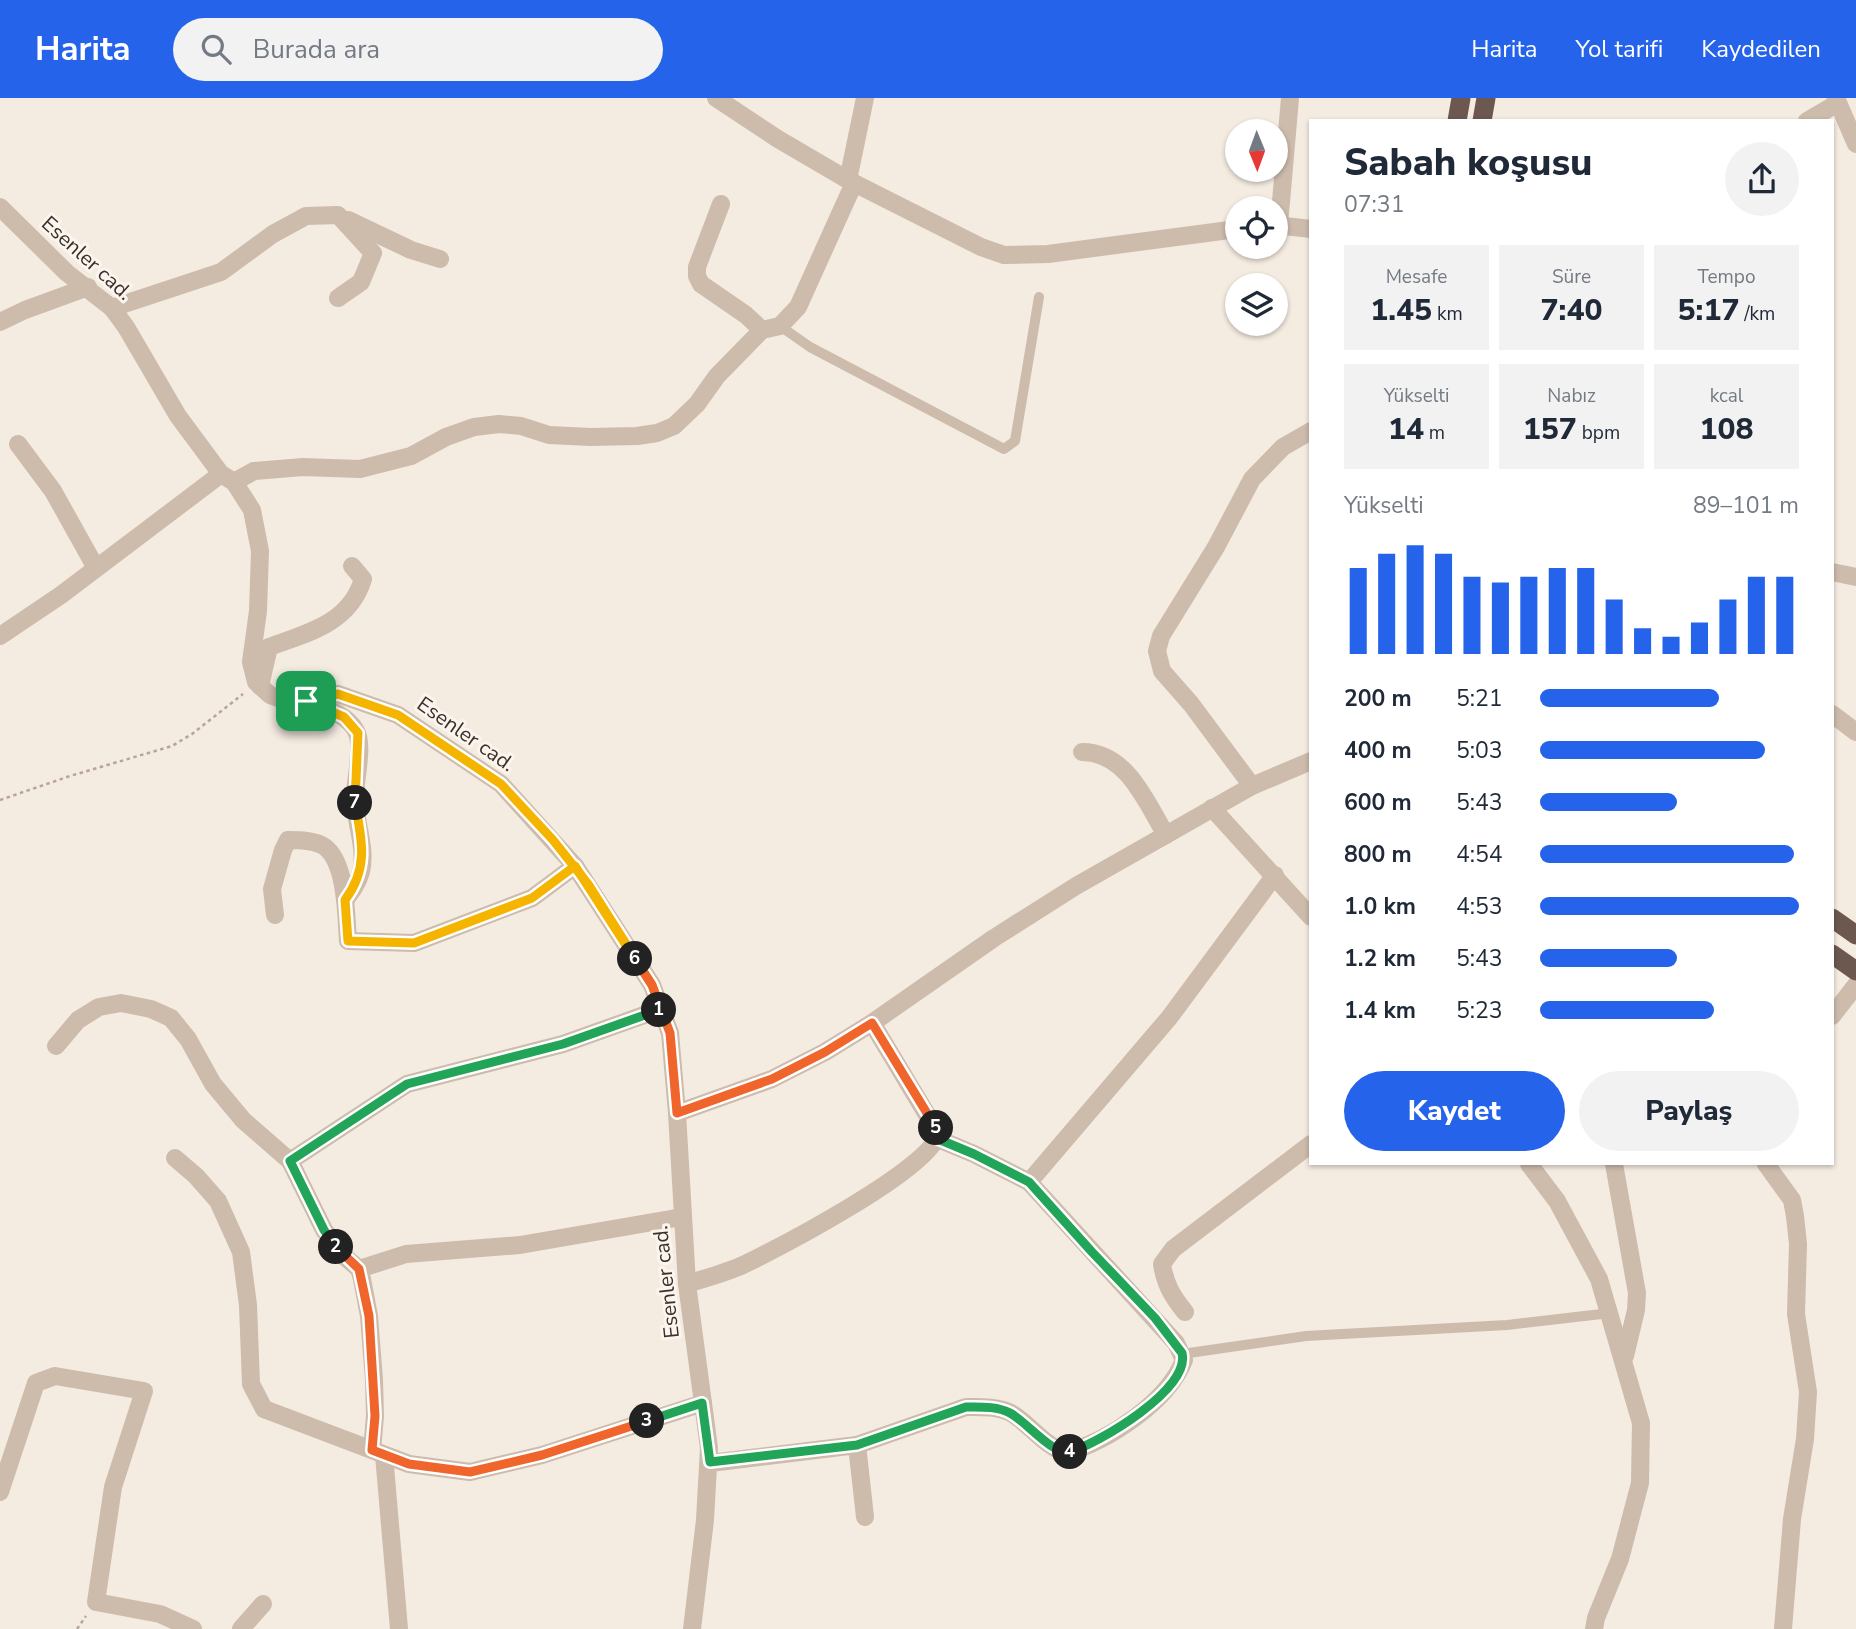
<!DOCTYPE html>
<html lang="tr">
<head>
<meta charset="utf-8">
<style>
  :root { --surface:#fff; --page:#f2f2f3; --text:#1f2937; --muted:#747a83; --accent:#2563eb }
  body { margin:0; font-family:"Nunito Sans",sans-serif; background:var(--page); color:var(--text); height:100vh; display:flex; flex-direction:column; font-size:26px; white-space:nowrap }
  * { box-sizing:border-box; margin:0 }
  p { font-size:23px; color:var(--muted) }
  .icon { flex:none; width:38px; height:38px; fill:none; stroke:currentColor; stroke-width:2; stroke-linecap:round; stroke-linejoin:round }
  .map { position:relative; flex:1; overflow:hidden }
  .sheet { position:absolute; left:1309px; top:21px; width:525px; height:1046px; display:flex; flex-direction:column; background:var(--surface); border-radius:0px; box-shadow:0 2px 5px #0004 }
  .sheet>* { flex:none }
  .needle { width:46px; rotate:179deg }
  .fabs { position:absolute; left:1225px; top:21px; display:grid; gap:14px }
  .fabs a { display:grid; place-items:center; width:63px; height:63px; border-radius:50%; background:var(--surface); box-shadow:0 2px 5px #0004; font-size:35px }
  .pin { position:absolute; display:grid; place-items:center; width:60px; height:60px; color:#fff; margin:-30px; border-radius:14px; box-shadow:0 4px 10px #0006 }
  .km { position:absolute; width:35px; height:35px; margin:-18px; border-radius:50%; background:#222; color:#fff; font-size:19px; line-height:35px; text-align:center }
  .round { display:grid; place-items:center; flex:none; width:74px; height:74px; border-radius:37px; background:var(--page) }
  .summary { display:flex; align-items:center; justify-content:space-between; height:119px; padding:0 35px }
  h1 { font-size:38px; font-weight:800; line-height:52px }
  .metrics { display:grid; grid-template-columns:repeat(3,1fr); gap:10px; height:119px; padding:7px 35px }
  .metrics div { display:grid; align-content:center; border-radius:0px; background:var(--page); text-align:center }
  .metrics b { font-size:30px; font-weight:800 }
  .metrics small { font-size:19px; font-weight:400 }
  .metrics p { font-size:19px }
  .chart { height:196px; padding:14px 35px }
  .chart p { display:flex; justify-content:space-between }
  .chart svg { width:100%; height:126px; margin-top:7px; stroke:var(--accent); stroke-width:6 }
  .action { display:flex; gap:14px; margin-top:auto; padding:14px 35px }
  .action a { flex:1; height:80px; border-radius:42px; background:var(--accent); color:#fff; font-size:28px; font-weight:800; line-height:80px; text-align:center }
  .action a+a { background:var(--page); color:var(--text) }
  ul { padding:0 35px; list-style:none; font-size:23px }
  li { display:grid; grid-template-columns:112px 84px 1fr; align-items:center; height:52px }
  li i { height:18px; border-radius:9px; background:var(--accent) }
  header { display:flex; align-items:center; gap:42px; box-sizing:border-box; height:98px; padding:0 35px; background:var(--accent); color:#fff }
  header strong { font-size:33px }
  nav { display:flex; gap:38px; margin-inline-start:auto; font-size:24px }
  .search { width:490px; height:63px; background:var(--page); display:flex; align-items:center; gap:18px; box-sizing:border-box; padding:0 24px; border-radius:38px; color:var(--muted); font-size:26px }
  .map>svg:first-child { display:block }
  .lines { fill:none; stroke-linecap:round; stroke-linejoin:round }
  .path { stroke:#b9a596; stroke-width:2.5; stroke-dasharray:3.5 3.5; stroke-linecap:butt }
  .service { stroke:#cdbbac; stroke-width:10 }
  .minor { stroke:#cdbbac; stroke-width:18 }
  .trunk { stroke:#6c584f; stroke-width:19 }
  .split-1-casing { stroke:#fff; stroke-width:14 }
  .split-2-casing { stroke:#fff; stroke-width:14 }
  .split-3-casing { stroke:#fff; stroke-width:14 }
  .split-4-casing { stroke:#fff; stroke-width:14 }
  .split-5-casing { stroke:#fff; stroke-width:14 }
  .split-6-casing { stroke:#fff; stroke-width:14 }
  .split-7-casing { stroke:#fff; stroke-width:14 }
  .split-8-casing { stroke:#fff; stroke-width:14 }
  .split-1 { stroke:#f5b400; stroke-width:9 }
  .split-2 { stroke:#22a559; stroke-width:9 }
  .split-3 { stroke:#f0652b; stroke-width:9 }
  .split-4 { stroke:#22a559; stroke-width:9 }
  .split-5 { stroke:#22a559; stroke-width:9 }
  .split-6 { stroke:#f0652b; stroke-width:9 }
  .split-7 { stroke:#f5b400; stroke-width:9 }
  .split-8 { stroke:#f5b400; stroke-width:9 }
  .labels { text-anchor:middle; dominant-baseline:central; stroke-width:6; stroke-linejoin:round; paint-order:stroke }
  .street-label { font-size:21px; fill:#3b302b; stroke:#fbf5ee }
</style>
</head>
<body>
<header>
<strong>Harita</strong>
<div class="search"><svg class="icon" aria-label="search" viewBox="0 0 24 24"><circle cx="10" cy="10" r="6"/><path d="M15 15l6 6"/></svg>Burada ara</div>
<nav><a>Harita</a><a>Yol tarifi</a><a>Kaydedilen</a></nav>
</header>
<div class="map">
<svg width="1856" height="1531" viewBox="0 0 1856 1531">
  <rect width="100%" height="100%" fill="#f4ebe1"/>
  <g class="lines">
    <g class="path">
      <path d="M0,702l70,-24 102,-30 20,-12 51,-40"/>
      <path d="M77,1531l9,-13"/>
    </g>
    <g class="service">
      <path d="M780,228l30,21 194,102 11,-8 24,-144"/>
      <path d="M1182,1256l124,-18 201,-11 103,-12"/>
    </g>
    <g class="minor">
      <path d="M716,0l62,41 70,41 133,67 23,8 44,-1 189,-25"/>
      <path d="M1836,0l20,46"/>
      <path d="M1807,23l31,-18"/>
      <path d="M848,82l17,-82"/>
      <path d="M721,106l-24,63v9l4,8 45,31 16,15"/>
      <path d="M0,109l67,66 45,35 14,19 52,89 43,58 13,8 18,28 8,41 -2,60 -7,51 5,20 14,13 14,5 22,1 32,-7 60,21 103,69 74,82 77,119 18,48 7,80 10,171 22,164 -4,72 -13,109"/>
      <path d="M348,122l63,30 29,9"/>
      <path d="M1276,127l35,4"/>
      <path d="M1279,127l11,-127"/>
      <path d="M112,210l109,-36 52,-38 33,-18 32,-1 35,38 -12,29 -23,16"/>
      <path d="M0,224l25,-12 63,-23"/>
      <path d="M18,346l35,47 43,77"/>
      <path d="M234,384l20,-11 49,-4 57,2 51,-13 35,-19 28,-10 25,-3 22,2 28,9 42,2 46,-1 20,-3 17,-7 23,-22 20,-28 45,-46 18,-4 18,-19 56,-124"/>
      <path d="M1832,474l24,5"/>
      <path d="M0,538l61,-41 160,-121"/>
      <path d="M260,588l9,-39c39,-14 81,-24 94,-68l-11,-13"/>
      <path d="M306,603c18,7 40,12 50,30 8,14 -1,49 -1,65 -1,25 12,51 6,76 -3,11 -9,19 -16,28"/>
      <path d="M1832,616l24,18"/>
      <path d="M1082,654c45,0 64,50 84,83"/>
      <path d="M1252,688l-61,-82 -29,-33 -5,-20 4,-15 55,-89 36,-68 31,-32 28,-16"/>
      <path d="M1212,710l99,109"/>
      <path d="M275,817l-3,-26 11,-39 5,-10c11,0 27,0 37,7 22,17 21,70 23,94l66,2 118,-45 43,-32"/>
      <path d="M1832,918l24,-31"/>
      <path d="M56,948l22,-26 21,-13 22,-4 30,6 20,9 17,21 25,45 30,36 47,41 34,69 20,26 15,13 3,10 7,37 5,64 1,36 -3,34"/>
      <path d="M677,1015l95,-34 53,-27 47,-29 122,-85 82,-52 176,-100 59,-25"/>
      <path d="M175,1060l21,18 22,25 23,51 7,53 3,79 13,25 145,55 61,8 72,-17 161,-52"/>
      <path d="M290,1063l117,-77 156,-40 98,-35"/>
      <path d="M1529,1066l28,37 42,78 42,144 -1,60 -20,76 -24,59 -2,11"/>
      <path d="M1614,1066l23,129 -1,17 -11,46"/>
      <path d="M1766,1066l26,36 3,16 3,28 -2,70 12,78 -3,47 -13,80 -9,110"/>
      <path d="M1029,1084l140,-164 106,-143"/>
      <path d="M359,1171l47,-15 114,-9 162,-28"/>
      <path d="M687,1186c19,-6 38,-11 56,-19 35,-17 192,-98 195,-132l-66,-110"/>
      <path d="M1185,1214c-13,-16 -20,-28 -23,-48l11,-15 138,-105"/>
      <path d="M857,1347l8,72"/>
      <path d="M384,1357l15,174"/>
      <path d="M710,1365l147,-18 109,-38c14,0 31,-1 45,6 19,11 33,33 55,40 42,-12 102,-51 118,-93l-8,-17 -147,-161 -55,-28 -36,-15"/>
      <path d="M0,1394l36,-109 19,-7 89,15 -31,96 -17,115 64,12 33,15"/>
      <path d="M241,1531l22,-25"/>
    </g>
    <g class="trunk">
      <path d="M1457,23l4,-23"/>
      <path d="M1482,23l4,-23"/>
      <path d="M1832,820l24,17"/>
      <path d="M1832,856l24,17"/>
    </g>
  </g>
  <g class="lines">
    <g class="split-1-casing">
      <path id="split-1" d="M306,603l32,-7 60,21 103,69 52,56 35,44 64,101 9,24 -2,1"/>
    </g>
    <g class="split-2-casing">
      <path id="split-2" d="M336,1149l-12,-17 -34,-69 117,-77 156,-40 96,-34"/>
    </g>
    <g class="split-3-casing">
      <path id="split-3" d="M336,1149l23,22 10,47 6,100 -3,34 37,14 61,8 72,-17 105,-34"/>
    </g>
    <g class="split-4-casing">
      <path id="split-4" d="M647,1323l55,-18 8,59 147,-17 109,-38c14,0 31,-1 44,6 17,9 41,41 60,39"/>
    </g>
    <g class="split-5-casing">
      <path id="split-5" d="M936,1030l2,11 36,15 55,28 63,70 63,66 27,35c9,36 -83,90 -112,99"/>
    </g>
    <g class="split-6-casing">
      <path id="split-6" d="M635,861l17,26 18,48 7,80 95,-34 53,-27 47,-29 64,105"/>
    </g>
    <g class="split-7-casing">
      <path id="split-7" d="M355,705c7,37 14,65 -10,97l3,41 66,2 118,-45 43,-32 60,93"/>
    </g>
    <g class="split-8-casing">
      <path id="split-8" d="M306,603l38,16 14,16 -3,70"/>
    </g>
    <use href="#split-1" class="split-1"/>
    <use href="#split-2" class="split-2"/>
    <use href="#split-3" class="split-3"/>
    <use href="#split-4" class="split-4"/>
    <use href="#split-5" class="split-5"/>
    <use href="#split-6" class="split-6"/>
    <use href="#split-7" class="split-7"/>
    <use href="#split-8" class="split-8"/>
  </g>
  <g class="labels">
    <g class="street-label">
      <text transform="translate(87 160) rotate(42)">Esenler cad.</text>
      <text transform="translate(466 636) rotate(35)">Esenler cad.</text>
      <text transform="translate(666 1184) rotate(-96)">Esenler cad.</text>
    </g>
  </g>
</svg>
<div class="fabs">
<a><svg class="needle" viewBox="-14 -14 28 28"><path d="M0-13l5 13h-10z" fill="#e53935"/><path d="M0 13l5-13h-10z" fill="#747a83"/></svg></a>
<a><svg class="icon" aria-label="locate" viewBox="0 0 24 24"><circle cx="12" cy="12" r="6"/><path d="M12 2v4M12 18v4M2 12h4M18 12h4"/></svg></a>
<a><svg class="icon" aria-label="layers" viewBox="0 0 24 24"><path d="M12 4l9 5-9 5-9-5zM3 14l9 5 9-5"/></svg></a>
</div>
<div class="pin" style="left:306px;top:603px;background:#1e9e55"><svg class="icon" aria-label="arrive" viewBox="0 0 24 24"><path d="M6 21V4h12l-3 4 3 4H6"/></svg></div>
<b class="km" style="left:659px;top:912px">1</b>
<b class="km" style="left:336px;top:1149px">2</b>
<b class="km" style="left:647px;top:1323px">3</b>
<b class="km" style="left:1070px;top:1354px">4</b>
<b class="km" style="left:936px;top:1030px">5</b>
<b class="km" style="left:635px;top:861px">6</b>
<b class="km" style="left:355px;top:705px">7</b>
<section class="sheet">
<div class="summary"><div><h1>Sabah koşusu</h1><p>07:31</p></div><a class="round"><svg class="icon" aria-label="share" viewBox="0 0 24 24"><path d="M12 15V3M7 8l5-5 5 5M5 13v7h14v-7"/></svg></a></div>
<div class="metrics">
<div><p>Mesafe</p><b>1.45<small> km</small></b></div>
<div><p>Süre</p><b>7:40</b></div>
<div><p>Tempo</p><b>5:17<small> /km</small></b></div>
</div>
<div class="metrics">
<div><p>Yükselti</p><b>14<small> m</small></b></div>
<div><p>Nabız</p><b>157<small> bpm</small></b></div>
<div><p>kcal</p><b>108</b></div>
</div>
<div class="chart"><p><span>Yükselti</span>89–101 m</p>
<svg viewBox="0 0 160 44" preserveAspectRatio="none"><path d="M5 44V14M15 44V9M25 44V6M35 44V9M45 44V17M55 44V19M65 44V17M75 44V14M85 44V14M95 44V25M105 44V35M115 44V38M125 44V33M135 44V25M145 44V17M155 44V17"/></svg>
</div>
<ul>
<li><b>200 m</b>5:21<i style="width:69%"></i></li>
<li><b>400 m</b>5:03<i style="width:87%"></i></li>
<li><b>600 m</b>5:43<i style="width:53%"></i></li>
<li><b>800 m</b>4:54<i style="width:98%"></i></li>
<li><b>1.0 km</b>4:53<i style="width:100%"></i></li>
<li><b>1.2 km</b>5:43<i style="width:53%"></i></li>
<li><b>1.4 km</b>5:23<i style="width:67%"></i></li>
</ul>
<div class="action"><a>Kaydet</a><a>Paylaş</a></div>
</section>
</div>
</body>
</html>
